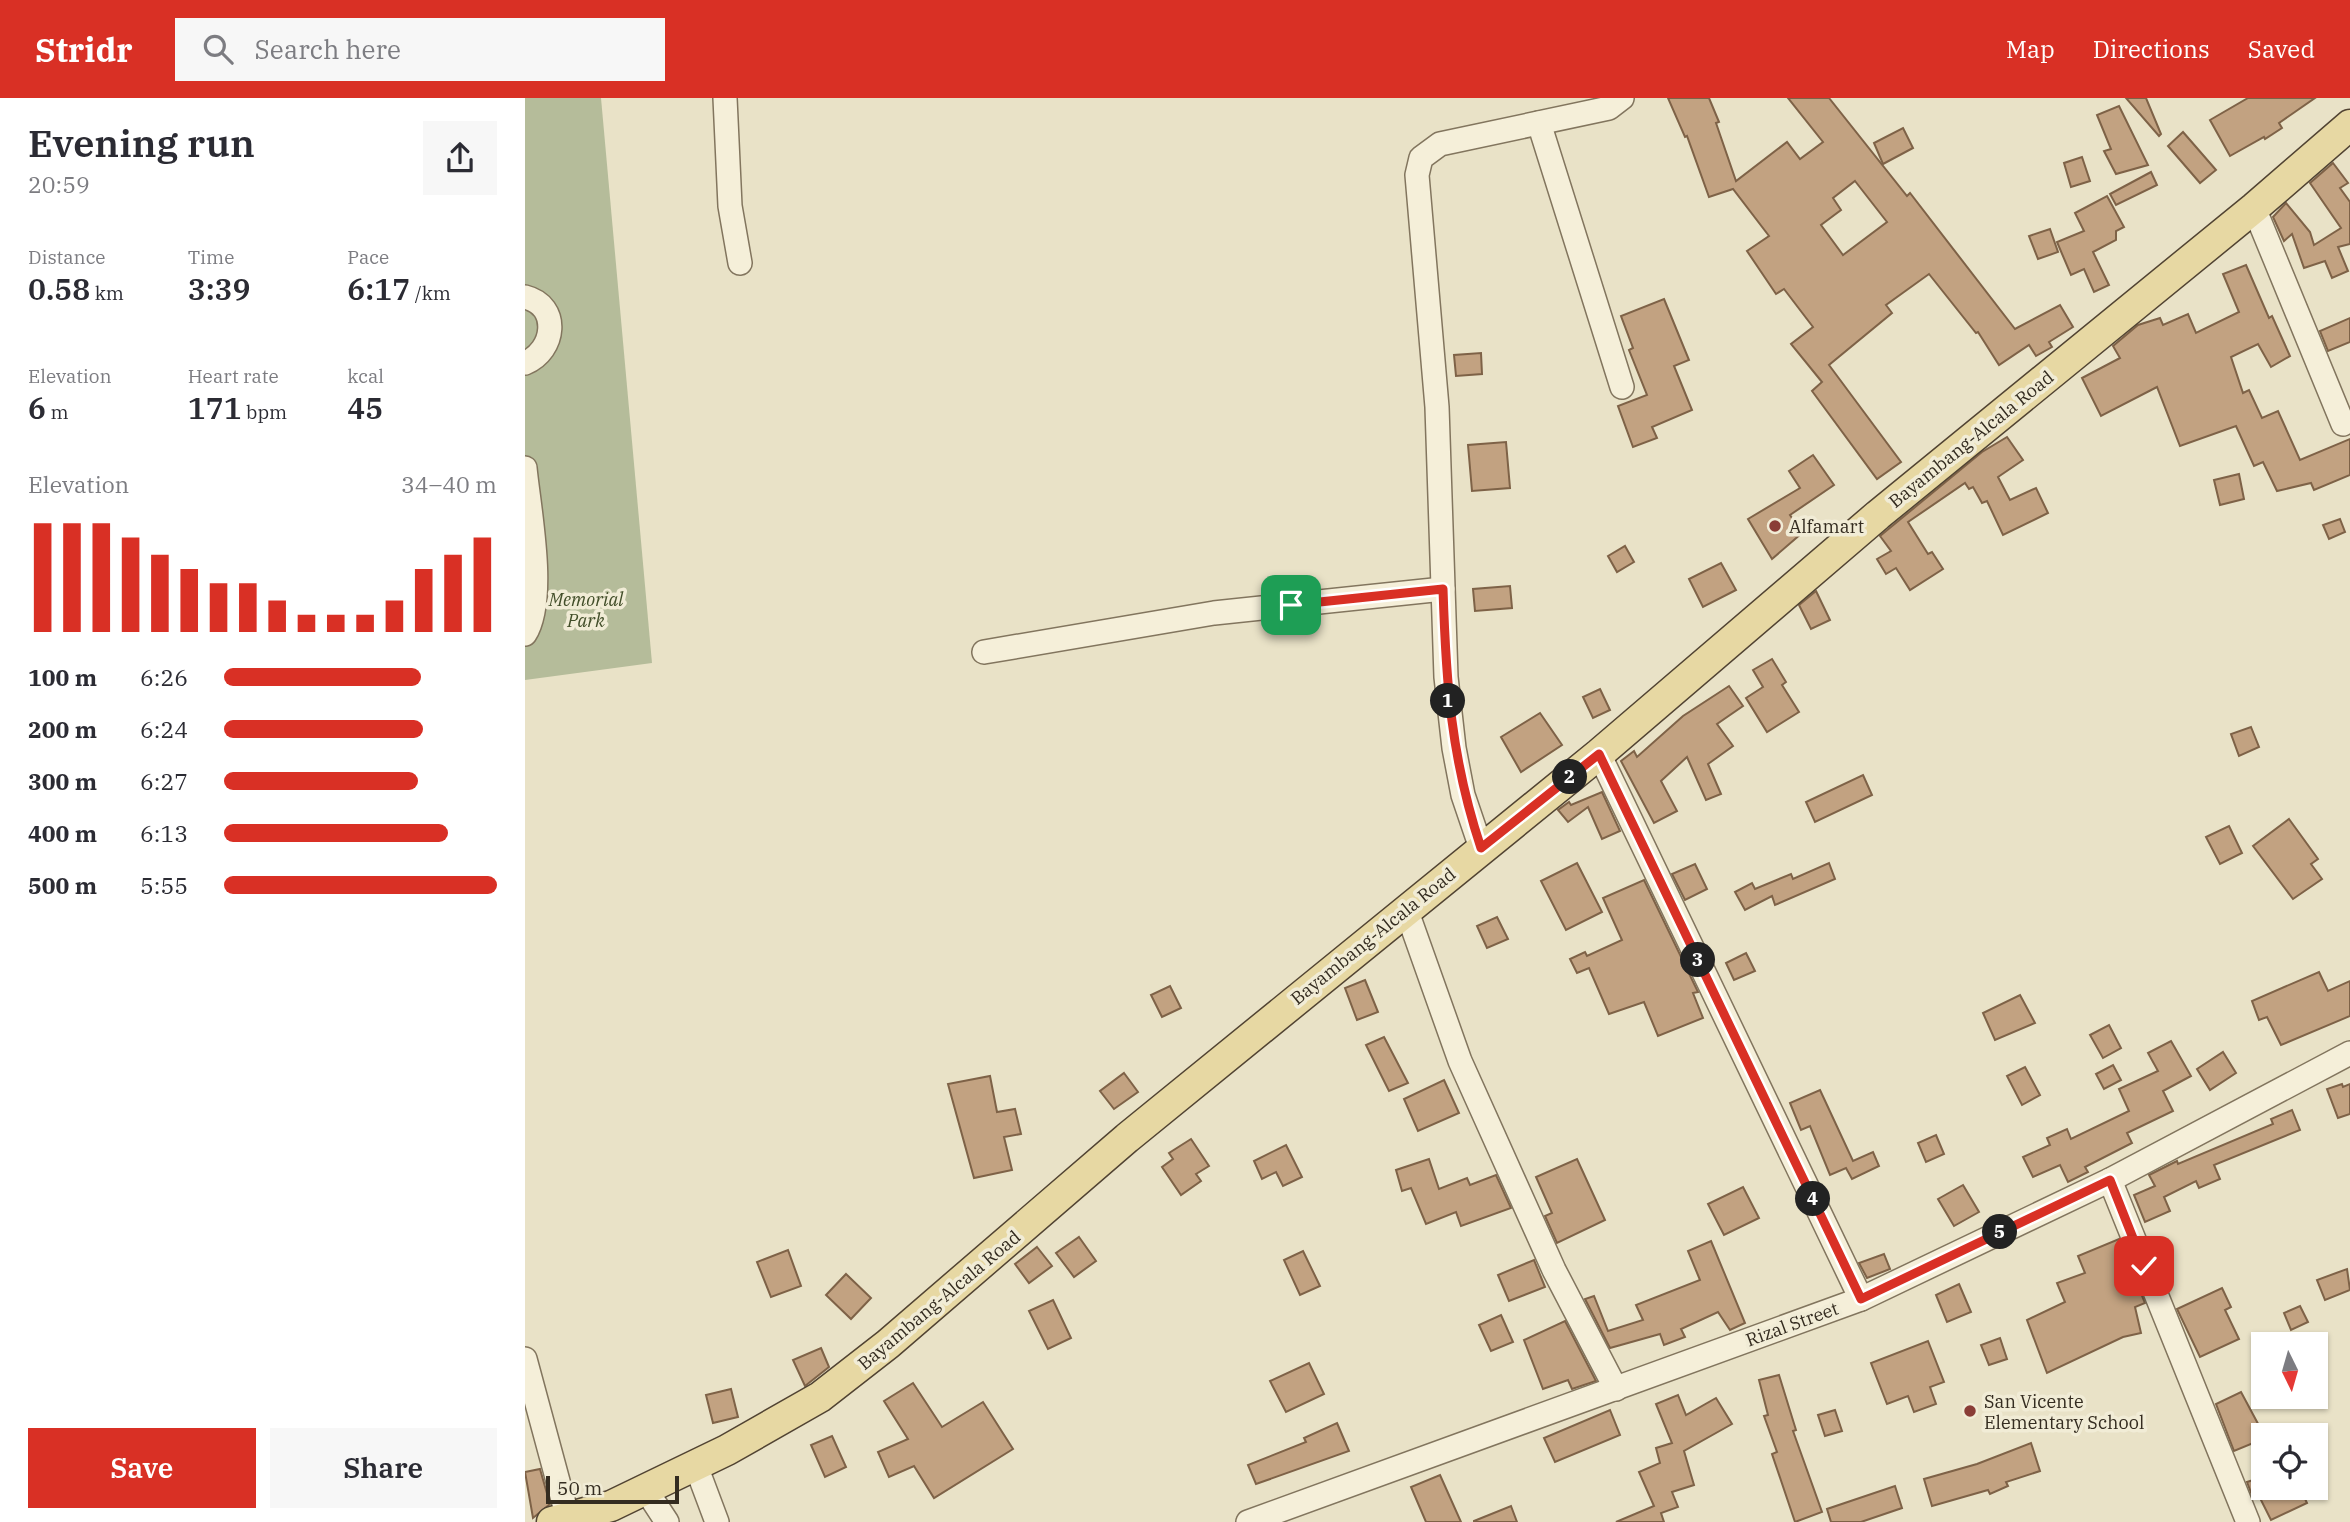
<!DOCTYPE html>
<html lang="en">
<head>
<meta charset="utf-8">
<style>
  :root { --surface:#fff; --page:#f7f7f7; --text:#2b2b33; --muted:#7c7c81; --accent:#d93025 }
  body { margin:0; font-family:"IBM Plex Serif",serif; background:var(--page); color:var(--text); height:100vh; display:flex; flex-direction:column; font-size:26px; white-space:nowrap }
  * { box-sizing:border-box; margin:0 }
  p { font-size:23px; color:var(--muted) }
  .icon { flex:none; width:38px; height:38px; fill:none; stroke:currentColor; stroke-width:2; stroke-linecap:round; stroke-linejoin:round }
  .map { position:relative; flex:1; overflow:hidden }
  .panel { display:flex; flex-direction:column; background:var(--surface); width:525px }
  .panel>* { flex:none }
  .needle { width:46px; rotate:175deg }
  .tools { position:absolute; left:1726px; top:1234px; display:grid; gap:14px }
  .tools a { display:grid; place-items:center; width:77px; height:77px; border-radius:0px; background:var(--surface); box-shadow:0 2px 5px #0004; font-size:35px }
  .scale { position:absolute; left:21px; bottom:18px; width:133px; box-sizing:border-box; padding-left:7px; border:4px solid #342c20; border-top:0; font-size:19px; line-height:24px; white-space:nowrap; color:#342c20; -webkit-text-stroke:5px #f1ecd6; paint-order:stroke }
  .pin { position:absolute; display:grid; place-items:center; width:60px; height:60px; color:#fff; margin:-30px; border-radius:14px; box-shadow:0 4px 10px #0006 }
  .km { position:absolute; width:35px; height:35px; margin:-18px; border-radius:50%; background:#222; color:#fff; font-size:19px; line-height:35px; text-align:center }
  .round { display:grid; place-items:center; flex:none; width:74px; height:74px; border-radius:0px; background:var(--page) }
  .head { display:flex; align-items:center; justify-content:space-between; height:119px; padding:0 28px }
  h1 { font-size:38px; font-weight:600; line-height:52px }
  .metrics { display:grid; grid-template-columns:repeat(3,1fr); gap:10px; height:119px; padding:7px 28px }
  .metrics div { display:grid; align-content:center }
  .metrics b { font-size:30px; font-weight:600 }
  .metrics small { font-size:19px; font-weight:400 }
  .metrics p { font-size:19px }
  .chart { height:196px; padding:14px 28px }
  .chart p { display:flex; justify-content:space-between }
  .chart svg { width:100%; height:126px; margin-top:7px; stroke:var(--accent); stroke-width:6 }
  .primary-button { display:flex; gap:14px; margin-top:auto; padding:14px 28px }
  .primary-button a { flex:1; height:80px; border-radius:0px; background:var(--accent); color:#fff; font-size:28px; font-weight:600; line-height:80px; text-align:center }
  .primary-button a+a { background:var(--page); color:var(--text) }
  ul { padding:0 28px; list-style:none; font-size:23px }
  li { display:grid; grid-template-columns:112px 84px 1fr; align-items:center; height:52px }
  li i { height:18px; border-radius:9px; background:var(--accent) }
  header { display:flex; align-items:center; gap:42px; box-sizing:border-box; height:98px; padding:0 35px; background:var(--accent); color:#fff }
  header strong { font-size:33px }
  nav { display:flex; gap:38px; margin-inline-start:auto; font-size:24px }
  .search { width:490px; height:63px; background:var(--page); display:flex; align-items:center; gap:18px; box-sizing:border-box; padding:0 24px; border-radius:0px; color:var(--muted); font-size:26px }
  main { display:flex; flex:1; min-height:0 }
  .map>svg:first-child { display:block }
  .cemetery { fill:#b5bc9a }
  .building { fill:#c2a281; stroke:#7e6247; stroke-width:2; fill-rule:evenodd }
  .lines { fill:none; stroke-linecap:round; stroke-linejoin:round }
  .minor-casing { stroke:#82755e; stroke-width:26 }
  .major-casing { stroke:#514332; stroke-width:33 }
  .minor { stroke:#f5efd9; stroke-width:23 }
  .major { stroke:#e7d8a3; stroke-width:30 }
  .route-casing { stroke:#fff; stroke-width:14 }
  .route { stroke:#d93025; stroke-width:9 }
  .poi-dot { fill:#8a3d36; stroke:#f1ecd6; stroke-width:2.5 }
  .labels { text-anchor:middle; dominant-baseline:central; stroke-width:7; stroke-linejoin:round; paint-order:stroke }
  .street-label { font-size:18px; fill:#342c20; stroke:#f1ecd6 }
  .poi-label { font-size:18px; fill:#342c20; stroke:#f1ecd6; text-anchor:start }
  .park-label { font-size:18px; font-style:italic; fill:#424e29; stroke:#f1ecd6 }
</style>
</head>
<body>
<header>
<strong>Stridr</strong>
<div class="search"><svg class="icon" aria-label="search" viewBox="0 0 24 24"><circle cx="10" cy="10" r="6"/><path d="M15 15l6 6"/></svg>Search here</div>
<nav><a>Map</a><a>Directions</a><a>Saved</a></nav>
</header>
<main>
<section class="panel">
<div class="head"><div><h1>Evening run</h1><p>20:59</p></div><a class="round"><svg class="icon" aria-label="share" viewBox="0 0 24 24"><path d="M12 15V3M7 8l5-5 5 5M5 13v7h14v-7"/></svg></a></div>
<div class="metrics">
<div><p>Distance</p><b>0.58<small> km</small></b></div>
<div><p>Time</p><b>3:39</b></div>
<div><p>Pace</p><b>6:17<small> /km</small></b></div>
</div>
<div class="metrics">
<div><p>Elevation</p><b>6<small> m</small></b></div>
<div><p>Heart rate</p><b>171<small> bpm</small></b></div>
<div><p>kcal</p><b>45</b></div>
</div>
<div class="chart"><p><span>Elevation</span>34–40 m</p>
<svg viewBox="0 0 160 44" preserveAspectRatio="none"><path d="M5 44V6M15 44V6M25 44V6M35 44V11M45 44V17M55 44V22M65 44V27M75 44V27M85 44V33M95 44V38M105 44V38M115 44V38M125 44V33M135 44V22M145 44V17M155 44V11"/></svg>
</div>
<ul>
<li><b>100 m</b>6:26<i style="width:72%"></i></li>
<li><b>200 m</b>6:24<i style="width:73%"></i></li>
<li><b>300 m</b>6:27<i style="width:71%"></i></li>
<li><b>400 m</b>6:13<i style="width:82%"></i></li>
<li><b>500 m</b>5:55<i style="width:100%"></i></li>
</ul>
<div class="primary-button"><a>Save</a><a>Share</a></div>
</section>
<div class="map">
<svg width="1825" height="1424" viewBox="0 0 1825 1424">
  <rect width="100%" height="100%" fill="#e9e2c7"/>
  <path class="cemetery" d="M0,0h76l51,565 -127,17z"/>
  <g class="building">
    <path d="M1143,0h41l10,24 -3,1 20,58 51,-39 13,17 23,-17 -35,-44h41l78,98 3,-3 105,136 45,-24 13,22 -24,15 3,5 -16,9 -7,-11 -30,20 -21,-33 -2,1 -47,-59 -43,31 6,8 -63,52 72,97 -24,17 -65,-88 10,-9 -31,-38 22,-17 -29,-38 -8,5 -29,-43 22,-15 -36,-47 -24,8 -22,-61 -2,1zM1330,83l32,41 -44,33 -22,-30 20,-15 -8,-12z"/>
    <path d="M1601,0h20l15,36 -2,2z"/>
    <path d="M1723,0h67l-36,25 3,5 -17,11 -1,-2 -34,19 -20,-36z"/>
    <path d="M1594,8l29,59 -32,9 -12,-23 7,-2 -14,-34z"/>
    <path d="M1378,30l10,20 -30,16 -9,-21z"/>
    <path d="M1658,34l33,38 -16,13 -32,-37z"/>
    <path d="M1557,59l8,24 -19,6 -7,-24z"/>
    <path d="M1808,65l15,20 -8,5 10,14v42l-12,3 10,24 -16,7 -7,-17 -21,7 -12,-34 -8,7 -11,-24 13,-14 24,29 4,13 27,-17 -31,-45z"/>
    <path d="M1626,74l6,13 -41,20 -6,-11z"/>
    <path d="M1582,98l17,31 -8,4v9l-23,12 16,33 -15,7 -10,-23 -13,6 -14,-33 27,-11 -9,-18z"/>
    <path d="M1525,131l8,23 -20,7 -9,-23z"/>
    <path d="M1721,167l23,53 3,-2 18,40 -19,11 -13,-23 -27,13 12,36 6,-3 13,28 16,-7 22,49 50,-21v36l-36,15 -3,-7 -34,8 -14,-29 -9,4 -18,-40 -56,20 -23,-59 -56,29 -19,-38 38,-20 -7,-12 25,-21 22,-7 3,7 25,-11 8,19 43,-21 -16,-38z"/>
    <path d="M1139,201l25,61 -15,6 18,44 -40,17 5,11 -24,9 -15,-41 29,-11 -18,-45 4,-2 -12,-32z"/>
    <path d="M1825,220v24l-22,9 -8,-20z"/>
    <path d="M956,255l1,21 -26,2 -2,-21z"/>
    <path d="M1482,339l16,23 -25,17 12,23 26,-12 12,25 -45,22 -16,-34 -5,2 -9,-16 -4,2 -4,-6 -57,39 20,32 4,-2 11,17 -33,21 -14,-22 -10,6 -9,-15 14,-8 -11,-15 102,-84z"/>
    <path d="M981,344l4,46 -38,3 -4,-46z"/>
    <path d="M1288,357l21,30 -44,30 12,18 -30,26 -24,-40 52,-31 -11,-17z"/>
    <path d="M1714,376l5,25 -24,6 -6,-25z"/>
    <path d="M1815,421l5,13 -16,7 -6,-14z"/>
    <path d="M1100,448l9,16 -17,10 -9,-16z"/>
    <path d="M1196,465l15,27 -33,17 -14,-28z"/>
    <path d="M985,488l2,22 -37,3 -2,-22z"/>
    <path d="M1291,493l14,29 -19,9 -12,-24z"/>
    <path d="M1247,561l14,23 -4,3 17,27 -32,20 -21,-34 17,-11 -10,-17z"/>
    <path d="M1204,588l14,20 -26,18 16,22 -25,18 13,30 -15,6 -19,-43 -26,24 16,30 -23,12 -33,-62 13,-10 3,6 46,-41z"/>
    <path d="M1075,591l10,21 -17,8 -10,-21z"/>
    <path d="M1015,615l22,32 -41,27 -20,-35z"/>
    <path d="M1726,629l8,20 -20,9 -8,-22z"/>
    <path d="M1338,677l9,20 -57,27 -9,-20z"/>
    <path d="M1077,694l18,39 -18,8 -14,-32 -20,15 -10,-12 11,-8 2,3z"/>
    <path d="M1764,721l29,40 -7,5 11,15 -29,20 -40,-53z"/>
    <path d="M1704,728l13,27 -22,11 -14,-27z"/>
    <path d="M1052,765l25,49 -36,18 -25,-49z"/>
    <path d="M1304,765l6,16 -60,26 -3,-9 -27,14 -10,-18 17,-9 3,6 36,-15 2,5z"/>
    <path d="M1170,766l12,25 -22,11 -13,-26z"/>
    <path d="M1119,782l54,112 -5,1 10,25 -45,18 -14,-34 -35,12 -20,-46 -12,5 -7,-14 15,-7 2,4 35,-16 -19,-42z"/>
    <path d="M972,819l11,22 -21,9 -10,-22z"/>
    <path d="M1221,855l9,18 -21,9 -8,-17z"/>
    <path d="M1794,874l9,19 22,-10v35l-69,29 -14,-28 -8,3 -7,-19z"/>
    <path d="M840,882l13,32 -21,8 -12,-32z"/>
    <path d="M645,888l11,22 -19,9 -11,-22z"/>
    <path d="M1495,897l15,28 -40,17 -12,-27z"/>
    <path d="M1584,927l12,23 -18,10 -13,-23z"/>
    <path d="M859,939l24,46 -19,8 -23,-46z"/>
    <path d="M1646,943l20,35 -28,15 10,20 -46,22 5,10 -47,24 3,5 -20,10 -8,-17 -27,12 -10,-20 27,-12 -3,-7 20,-9 4,10 58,-28 -10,-22 39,-18 -10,-18z"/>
    <path d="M1698,954l13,21 -26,17 -13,-21z"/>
    <path d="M1588,967l8,15 -17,9 -8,-15z"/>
    <path d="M1500,969l15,28 -18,10 -15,-29z"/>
    <path d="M599,975l14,19 -24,17 -14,-18z"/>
    <path d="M465,978l7,36 18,-3 6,25 -17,3 8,33 -38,8 -26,-94z"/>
    <path d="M919,982l15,33 -41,18 -14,-32z"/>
    <path d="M1817,986l1,3 7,-3v30l-12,4 -11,-29z"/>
    <path d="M1295,992l33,71 20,-9 6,14 -27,13 -6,-11 -16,7 -20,-49 -9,4 -11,-27z"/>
    <path d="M1767,1012l8,20 -86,35 6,14 -21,9 -3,-7 -32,16 6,14 -25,11 -11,-27 21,-9 -6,-11 28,-14 1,3 95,-40 -2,-5z"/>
    <path d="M1411,1037l8,19 -18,8 -8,-19z"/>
    <path d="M666,1041l18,27 -13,8 5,7 -20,14 -19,-28 11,-8 -4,-6z"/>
    <path d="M761,1047l16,32 -19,9 -7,-14 -14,7 -8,-18z"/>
    <path d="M904,1061l10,30 28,-11 3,7 26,-10 15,33 -50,18 -5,-14 -30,12 -15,-36 -9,3 -6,-21z"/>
    <path d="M1052,1061l28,61 -48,23 -12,-27 7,-3 -16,-36z"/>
    <path d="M1438,1087l16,27 -25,14 -16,-27z"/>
    <path d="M1218,1089l16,31 -35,17 -16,-31z"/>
    <path d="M554,1139l17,24 -22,16 -18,-24z"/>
    <path d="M1594,1141l26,64 -10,4 6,26 -18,4 -76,36 -20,-53 38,-18 -8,-19 28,-10 -7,-17z"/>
    <path d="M1186,1143l34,82 -15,7 -12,-18 -37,17 4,8 -21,8 -4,-11 -50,14 -25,-49 9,-3 14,35 35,-11 -7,-15 64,-25 -12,-29z"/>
    <path d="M512,1149l15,19 -23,17 -14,-19z"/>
    <path d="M263,1152l13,36 -30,11 -14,-35z"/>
    <path d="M778,1153l17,35 -20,9 -16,-35z"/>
    <path d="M1359,1156l6,15 -23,9 -8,-15z"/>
    <path d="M1009,1162l11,27 -36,14 -11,-26z"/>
    <path d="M1822,1171l3,21 -25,10 -8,-20z"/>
    <path d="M321,1176l25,24 -20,21 -25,-24z"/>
    <path d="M1434,1186l12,28 -24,10 -11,-27z"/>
    <path d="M1697,1190l9,19 -6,3 14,29 -39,18 -23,-48z"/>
    <path d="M528,1202l18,38 -23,11 -19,-38z"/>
    <path d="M1775,1208l8,16 -17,8 -7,-17z"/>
    <path d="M976,1217l12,27 -22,9 -12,-26z"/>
    <path d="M1040,1223l31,60 -24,8 -4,-9 -25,9 -19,-49z"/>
    <path d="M1475,1240l7,21 -18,6 -8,-20z"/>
    <path d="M1403,1243l16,41 -14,5 6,17 -22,8 -6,-16 -21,8 -16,-41z"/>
    <path d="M296,1250l8,19 -24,19 -12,-26z"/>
    <path d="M784,1265l15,31 -38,18 -16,-31z"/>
    <path d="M1254,1277l17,55 -3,1 29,81 -27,10 -23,-68 5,-2 -13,-36 4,-1 -9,-35z"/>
    <path d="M388,1285l29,44 41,-25 30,47 -79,49 -20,-32 -25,11 -11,-25 30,-13 -24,-38z"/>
    <path d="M206,1291l7,28 -25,6 -7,-28z"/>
    <path d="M1716,1294l23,43 -1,4 -29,12 -18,-47z"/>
    <path d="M1153,1297l8,20 30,-17 16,26 -48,27 10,34 -22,7 6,15 -17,6 3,9h-48l38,-16 -15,-34 21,-9 -4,-15 16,-5 -16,-39z"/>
    <path d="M1085,1312l10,25 -65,27 -11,-24z"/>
    <path d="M1310,1312l7,21 -17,5 -7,-21z"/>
    <path d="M812,1325l12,28 -93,33 -8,-19 58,-23 -2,-4z"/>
    <path d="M307,1338l14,31 -21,10 -14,-32z"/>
    <path d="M1506,1345l9,28 -34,11 2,4 -18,8 -2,-4 -56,16 -8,-27 53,-15z"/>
    <path d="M15,1371l10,35 -17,14 -8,-46z"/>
    <path d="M915,1377l21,47h-35l-15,-35z"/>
    <path d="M1738,1379v11h37l7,15 -36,17 -12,-24 -6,2 -6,-16z"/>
    <path d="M1370,1388l7,22 -41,14h-30l-4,-13z"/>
    <path d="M986,1408l6,16h-43v-1z"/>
  </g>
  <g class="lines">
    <g class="minor-casing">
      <g id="minor">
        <path d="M200,0l5,108 10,57"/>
        <path d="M1014,25l83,264"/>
        <path d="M1729,110l89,216"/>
        <path d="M0,199c36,9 30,54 0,66"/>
        <path d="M0,370c4,41 22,131 0,166"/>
        <path d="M459,554l230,-39 229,-24"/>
        <path d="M1074,656l262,545"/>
        <path d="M956,750l-18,-53 -9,-47 -8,-71 -9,-270 -20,-232 4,-17 19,-14 169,-36 13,-10"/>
        <path d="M881,811l54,152 94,209 62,119"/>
        <path d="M1585,1082l138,342"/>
        <path d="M0,1261l44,163"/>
        <path d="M171,1368l21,56"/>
        <path d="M121,1392l21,32"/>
        <path d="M723,1424l613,-223 249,-119 240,-127"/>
      </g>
    </g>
    <g class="major-casing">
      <path id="major" d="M27,1424l59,-16 116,-56 93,-53 68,-53 239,-206 472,-384 279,-239 376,-307 96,-83"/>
    </g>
    <use href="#minor" class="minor"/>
    <use href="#major" class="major"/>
  </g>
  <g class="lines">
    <g class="route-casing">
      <path id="route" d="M766,507l152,-16c3,94 8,169 38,259l118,-94 262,545 249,-119 34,86"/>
    </g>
    <use href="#route" class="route"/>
  </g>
  <g class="poi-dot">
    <circle cx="1250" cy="428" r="7"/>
    <circle cx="1445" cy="1313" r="7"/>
  </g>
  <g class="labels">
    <g class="street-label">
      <text transform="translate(1446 341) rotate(-39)">Bayambang-Alcala Road</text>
      <text transform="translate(848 838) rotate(-39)">Bayambang-Alcala Road</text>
      <text transform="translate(414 1202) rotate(-40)">Bayambang-Alcala Road</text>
      <text transform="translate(1267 1226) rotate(-20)">Rizal Street</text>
    </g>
    <g class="poi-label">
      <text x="1264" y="428">Alfamart</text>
      <text x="1459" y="1303">San Vicente<tspan x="1459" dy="21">Elementary School</tspan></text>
    </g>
    <g class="park-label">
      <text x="61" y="501">Memorial<tspan x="61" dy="21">Park</tspan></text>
    </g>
  </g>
</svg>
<div class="tools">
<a><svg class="needle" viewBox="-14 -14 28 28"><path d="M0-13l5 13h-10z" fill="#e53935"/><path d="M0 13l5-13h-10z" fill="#7c7c81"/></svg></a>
<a><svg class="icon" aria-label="locate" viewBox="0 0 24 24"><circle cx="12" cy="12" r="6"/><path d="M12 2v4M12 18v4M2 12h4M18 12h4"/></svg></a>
</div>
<div class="scale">50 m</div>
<div class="pin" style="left:766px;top:507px;background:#1e9e55"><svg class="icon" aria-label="arrive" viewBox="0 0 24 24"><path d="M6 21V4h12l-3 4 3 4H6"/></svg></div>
<div class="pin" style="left:1619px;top:1168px;background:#d93025"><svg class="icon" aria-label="check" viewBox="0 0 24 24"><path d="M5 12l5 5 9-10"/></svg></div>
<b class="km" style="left:923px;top:603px">1</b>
<b class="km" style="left:1045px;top:679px">2</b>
<b class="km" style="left:1173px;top:862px">3</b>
<b class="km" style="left:1288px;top:1101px">4</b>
<b class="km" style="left:1475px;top:1134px">5</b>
</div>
</main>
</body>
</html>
